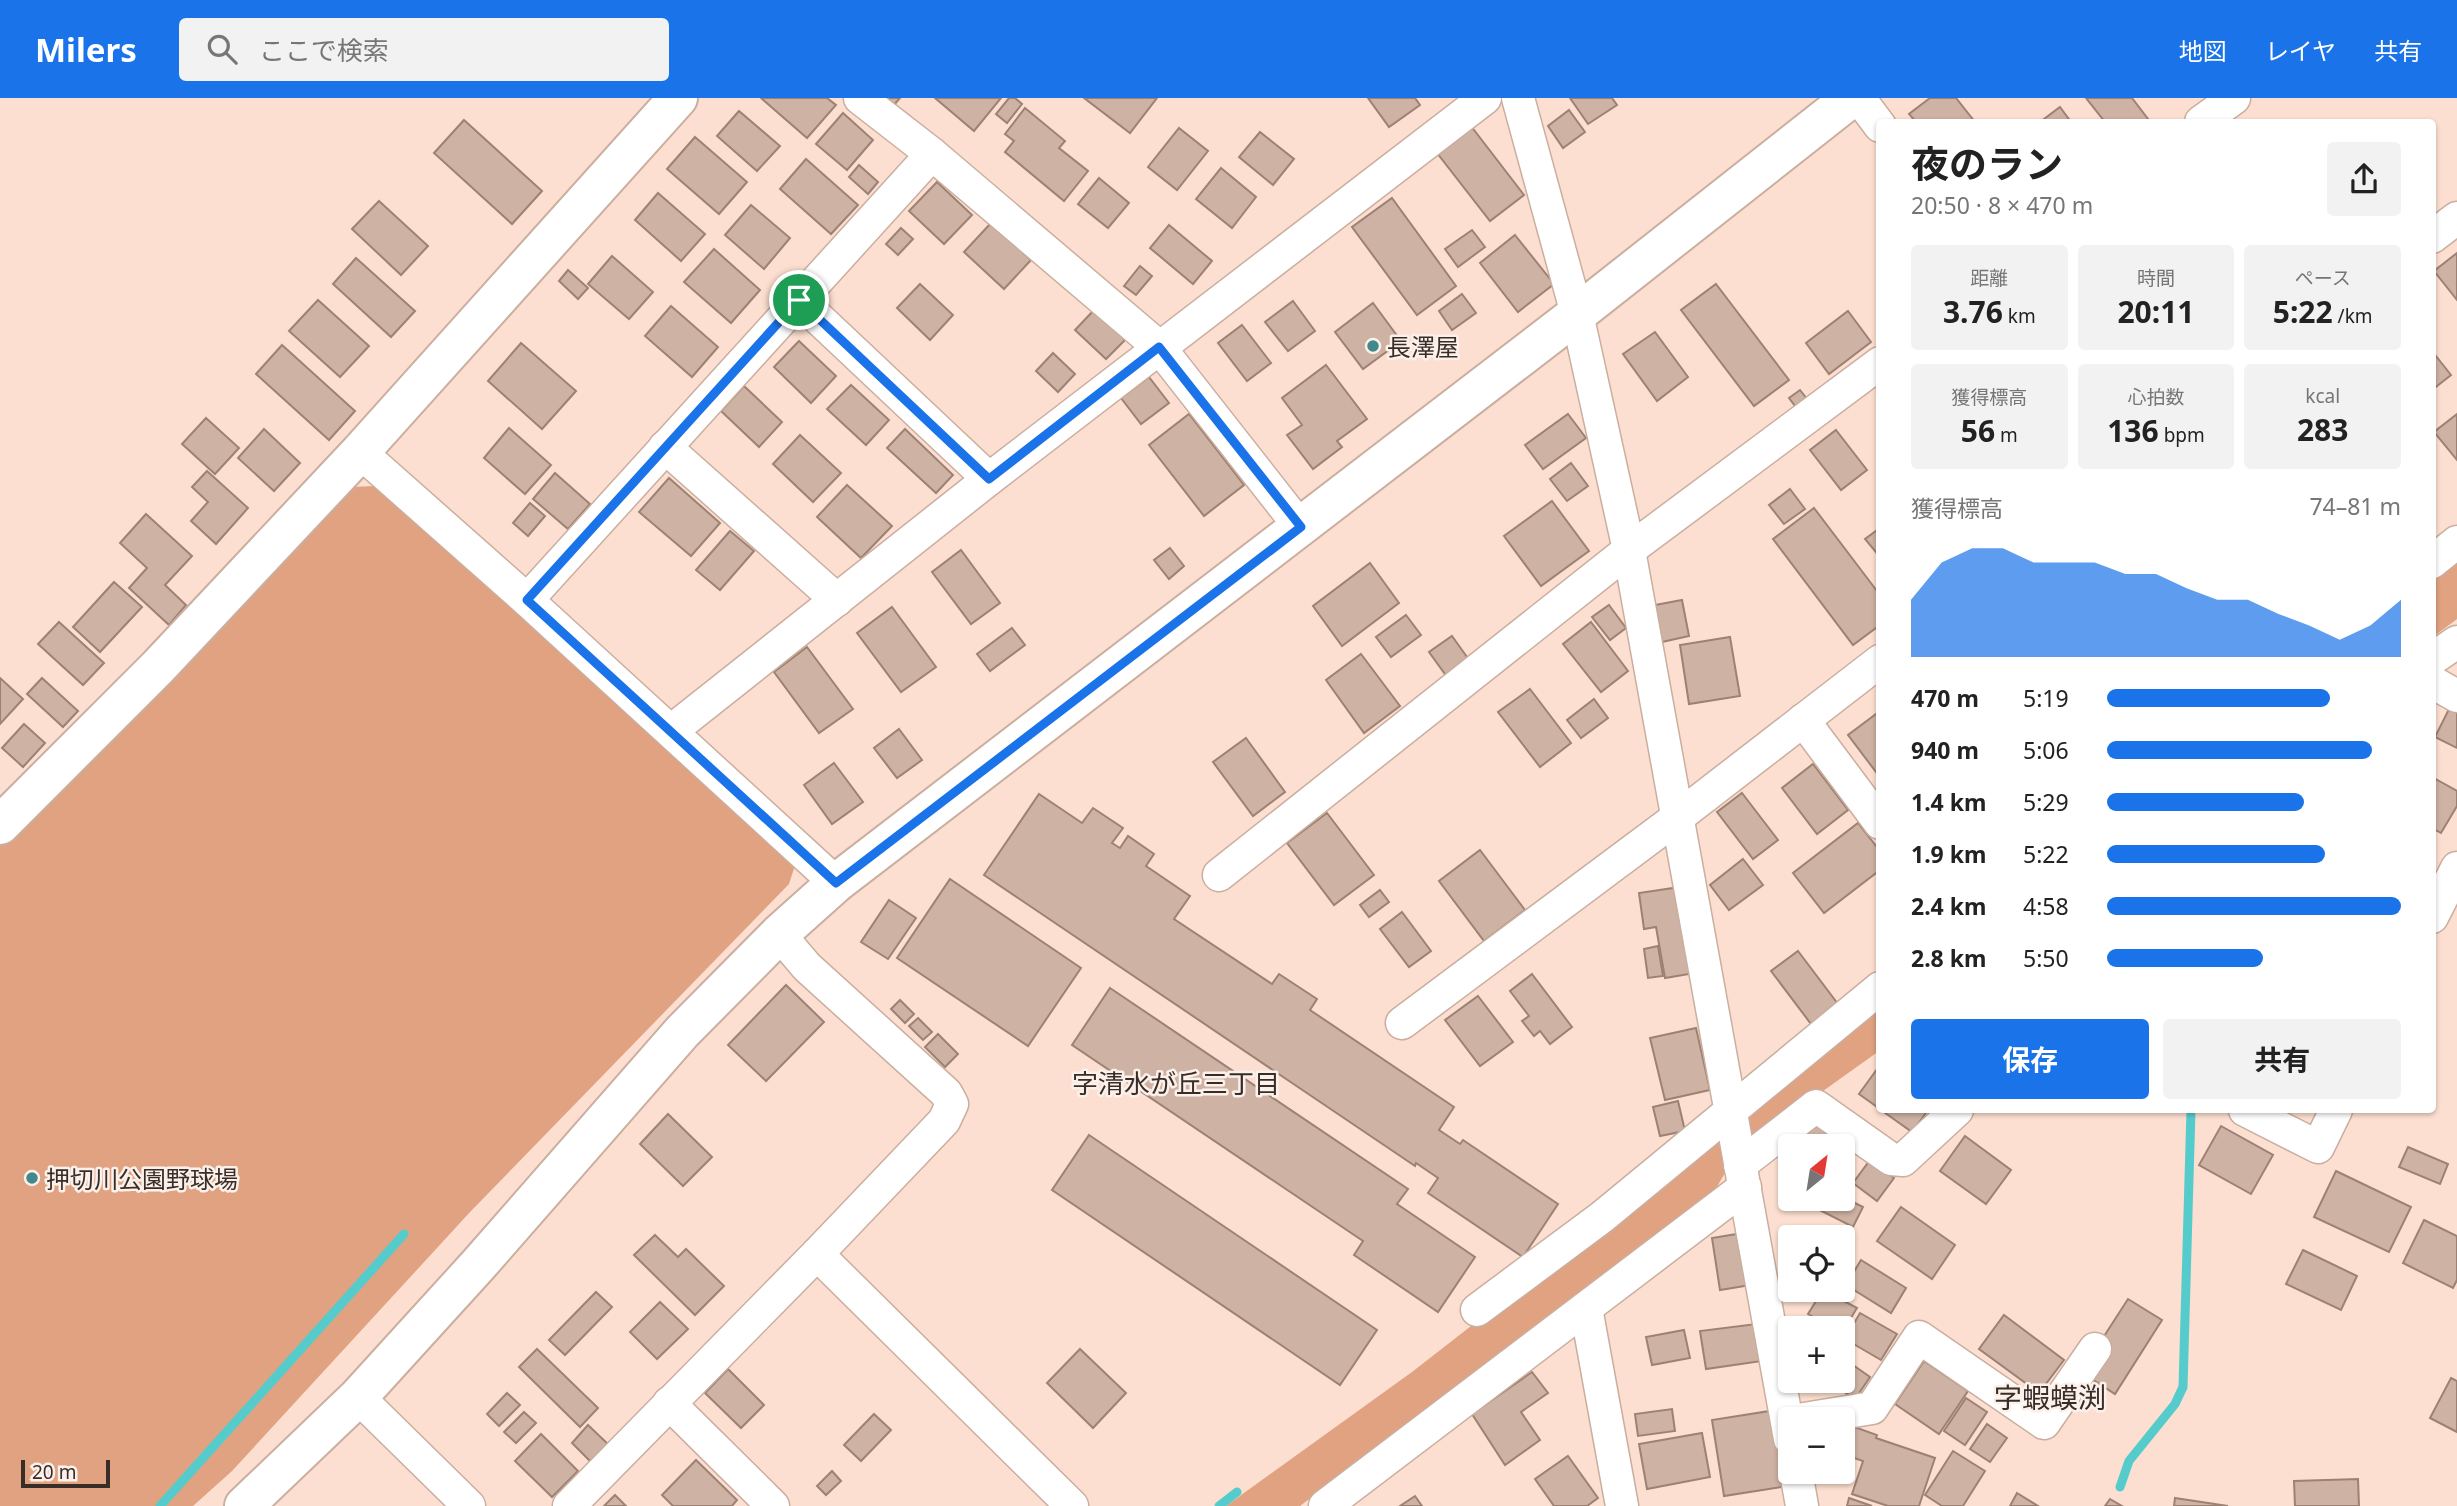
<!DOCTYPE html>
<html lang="ja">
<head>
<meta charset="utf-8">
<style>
  :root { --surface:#fff; --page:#f2f2f2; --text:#222; --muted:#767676; --accent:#1a73e8 }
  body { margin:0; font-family:"Noto Sans","Noto Sans JP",sans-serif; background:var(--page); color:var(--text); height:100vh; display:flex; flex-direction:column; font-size:26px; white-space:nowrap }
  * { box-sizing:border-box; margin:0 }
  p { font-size:23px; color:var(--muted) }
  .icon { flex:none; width:38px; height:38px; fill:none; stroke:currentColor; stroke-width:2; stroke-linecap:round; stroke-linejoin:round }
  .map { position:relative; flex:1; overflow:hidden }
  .sheet { position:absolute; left:1876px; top:21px; width:560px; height:994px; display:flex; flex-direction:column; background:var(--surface); border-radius:7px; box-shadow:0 2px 5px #0004 }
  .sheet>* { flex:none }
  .needle { width:46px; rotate:30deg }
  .tools { position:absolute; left:1778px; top:1036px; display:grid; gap:14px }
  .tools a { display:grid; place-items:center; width:77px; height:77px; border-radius:7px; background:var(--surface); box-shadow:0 2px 5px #0004; font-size:35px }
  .scale { position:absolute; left:21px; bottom:18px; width:89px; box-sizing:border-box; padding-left:7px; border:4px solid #382d27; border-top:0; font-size:19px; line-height:24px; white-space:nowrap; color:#382d27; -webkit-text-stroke:5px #fcf0ea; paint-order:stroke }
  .pin { position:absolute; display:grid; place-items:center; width:60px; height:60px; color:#fff; margin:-30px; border:4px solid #fff; border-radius:50%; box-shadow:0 2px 7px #0007 }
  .round { display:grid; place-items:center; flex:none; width:74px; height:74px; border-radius:7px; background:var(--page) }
  .overview { display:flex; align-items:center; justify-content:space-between; height:119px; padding:0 35px }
  h1 { font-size:38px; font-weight:700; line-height:52px }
  .figures { display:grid; grid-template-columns:repeat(3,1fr); gap:10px; height:119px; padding:7px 35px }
  .figures div { display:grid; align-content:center; border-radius:7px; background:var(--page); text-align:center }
  .figures b { font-size:30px; font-weight:700 }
  .figures small { font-size:19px; font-weight:400 }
  .figures p { font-size:19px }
  .chart { height:196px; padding:14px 35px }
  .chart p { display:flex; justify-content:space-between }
  .chart svg { width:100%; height:126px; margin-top:7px; fill:var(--accent); opacity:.7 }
  .action { display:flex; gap:14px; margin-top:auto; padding:14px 35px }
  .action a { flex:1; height:80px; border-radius:7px; background:var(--accent); color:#fff; font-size:28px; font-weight:700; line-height:80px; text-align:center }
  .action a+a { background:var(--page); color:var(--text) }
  ul { padding:0 35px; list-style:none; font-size:23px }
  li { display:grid; grid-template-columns:112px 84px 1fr; align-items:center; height:52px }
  li i { height:18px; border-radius:9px; background:var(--accent) }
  header { display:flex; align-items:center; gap:42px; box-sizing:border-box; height:98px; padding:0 35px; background:var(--accent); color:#fff }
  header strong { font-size:33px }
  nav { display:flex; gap:38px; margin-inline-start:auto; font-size:24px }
  .search { width:490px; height:63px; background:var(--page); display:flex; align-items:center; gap:18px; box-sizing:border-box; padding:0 24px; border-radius:7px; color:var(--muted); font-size:26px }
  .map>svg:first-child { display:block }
  .green { fill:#e0a280 }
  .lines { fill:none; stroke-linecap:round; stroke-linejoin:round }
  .stream { stroke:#56cbcc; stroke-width:9 }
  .building { fill:#ceb2a4; stroke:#9d8274; stroke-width:2 }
  .street-casing { stroke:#caae9f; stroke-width:35 }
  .secondary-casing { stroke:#caae9f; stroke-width:42 }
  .street { stroke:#fff; stroke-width:32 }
  .secondary { stroke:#fff; stroke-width:38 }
  .route-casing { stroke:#fff; stroke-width:14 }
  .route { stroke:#1a73e8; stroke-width:9 }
  .poi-dot { fill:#41898a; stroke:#fcf0ea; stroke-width:2.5 }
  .labels { text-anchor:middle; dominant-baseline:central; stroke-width:5; stroke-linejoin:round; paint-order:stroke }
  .poi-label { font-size:24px; fill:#382d27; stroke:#fcf0ea; text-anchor:start }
  .neighbourhood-label { font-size:26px; fill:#382d27; stroke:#fcf0ea }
  .quarter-label { font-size:28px; fill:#382d27; stroke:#fcf0ea }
</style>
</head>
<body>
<header>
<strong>Milers</strong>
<div class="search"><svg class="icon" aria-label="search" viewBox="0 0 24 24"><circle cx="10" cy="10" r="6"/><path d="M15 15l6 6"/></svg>ここで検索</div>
<nav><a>地図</a><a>レイヤ</a><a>共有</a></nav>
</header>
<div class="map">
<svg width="2457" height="1408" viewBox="0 0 2457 1408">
  <rect width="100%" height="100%" fill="#fcdfd0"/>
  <g class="green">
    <path d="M374,388l423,373 -8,25 -318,327 -239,260 -39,35h-193v-675l352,-344z"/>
    <path d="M2457,457v64l-24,18v-63z"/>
    <path d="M1879,913v40l-130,93 -6,-27z"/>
    <path d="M1711,1041l8,4 7,28 -12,21 -414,314h-74l186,-134z"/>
  </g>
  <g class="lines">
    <g class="stream">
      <path d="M2120,1389l9,-26 46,-57 8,-17 8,-277"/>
      <path d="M160,1408l244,-272"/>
      <path d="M1219,1408l18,-14"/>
    </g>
  </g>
  <g class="building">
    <path d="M761,0h66l9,7 -29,33z"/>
    <path d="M883,0h17l-7,8z"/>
    <path d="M935,0h66l-27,33z"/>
    <path d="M1009,0h6l7,6 -15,19 -11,-9z"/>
    <path d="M1084,0h73l-27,35z"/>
    <path d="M1368,0h47l5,7 -31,22z"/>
    <path d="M1570,0h42l5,7 -29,19z"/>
    <path d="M1930,0h26l19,24h-59l-7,-8z"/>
    <path d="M2086,0h46l16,21 -5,3h-38z"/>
    <path d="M2060,9l11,15h-31z"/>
    <path d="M1025,10l40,33 -6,7 29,23 -24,30 -59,-49 9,-11 -9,-7z"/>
    <path d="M1569,12l16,22 -22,16 -15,-22z"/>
    <path d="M739,13l41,35 -23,25 -40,-35z"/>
    <path d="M843,15l30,27 -26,30 -31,-26z"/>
    <path d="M464,22l78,71 -30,33 -78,-71z"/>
    <path d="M1471,28l53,69 -34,26 -53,-68z"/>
    <path d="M1179,30l29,23 -31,39 -29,-23z"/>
    <path d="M1260,34l34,27 -21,26 -34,-28z"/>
    <path d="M695,39l52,45 -28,32 -52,-45z"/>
    <path d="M806,61l52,46 -27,29 -51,-45z"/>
    <path d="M859,67l19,17 -10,12 -19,-17z"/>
    <path d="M1221,70l35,29 -24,31 -36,-29z"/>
    <path d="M1099,80l30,25 -21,25 -30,-24z"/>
    <path d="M937,84l35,33 -28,29 -35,-33z"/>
    <path d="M658,95l47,41 -24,27 -46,-41z"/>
    <path d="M1392,100l64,88 -39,29 -65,-88z"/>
    <path d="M379,103l49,45 -27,29 -49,-46z"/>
    <path d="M751,107l39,33 -26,31 -39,-34z"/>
    <path d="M991,125l40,37 -27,29 -40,-37z"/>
    <path d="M1169,127l43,36 -19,23 -43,-36z"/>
    <path d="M901,130l12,11 -15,16 -12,-11z"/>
    <path d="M1472,132l13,17 -27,20 -13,-18z"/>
    <path d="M1515,137l39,49 -36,28 -38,-49z"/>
    <path d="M714,151l46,41 -29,33 -47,-41z"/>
    <path d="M2457,155v47l-23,-29z"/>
    <path d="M612,158l41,36 -24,27 -41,-35z"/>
    <path d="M356,160l59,53 -24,26 -58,-53z"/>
    <path d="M1140,168l12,10 -16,19 -12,-9z"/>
    <path d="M568,172l20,18 -10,11 -19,-18z"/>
    <path d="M920,186l33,31 -23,25 -33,-32z"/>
    <path d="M1716,186l73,96 -35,26 -73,-96z"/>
    <path d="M1462,196l14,19 -24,17 -13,-19z"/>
    <path d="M318,202l51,46 -29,31 -51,-46z"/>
    <path d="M1293,203l22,30 -27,20 -23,-29z"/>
    <path d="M1373,205l28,38 -38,28 -28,-37z"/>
    <path d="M671,208l47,41 -26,30 -47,-41z"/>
    <path d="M1095,211l31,30 -20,20 -31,-29z"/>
    <path d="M1848,213l23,31 -42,32 -23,-31z"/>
    <path d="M1242,227l29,38 -24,18 -29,-38z"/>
    <path d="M1655,234l33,45 -31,24 -34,-47z"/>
    <path d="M799,243l37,35 -25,27 -37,-36z"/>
    <path d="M521,245l55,48 -34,38 -54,-48z"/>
    <path d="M282,247l73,66 -26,29 -73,-66z"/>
    <path d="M2432,253l19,24 -19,15z"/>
    <path d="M1053,255l22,21 -17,18 -22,-21z"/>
    <path d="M1326,267l41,54 -30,22 5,6 -29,22 -26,-34 15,-10 -20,-27z"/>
    <path d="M1149,279l20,26 -28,21 -20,-26z"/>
    <path d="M851,287l38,35 -23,25 -39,-36z"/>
    <path d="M744,288l38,36 -23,25 -38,-36z"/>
    <path d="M1800,292l12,15 -11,9 -12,-16z"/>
    <path d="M1189,316l55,71 -40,31 -55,-71z"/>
    <path d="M1568,316l18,24 -43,31 -18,-24z"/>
    <path d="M2457,316v46l-23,-28z"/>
    <path d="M206,320l33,30 -24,26 -33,-30z"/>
    <path d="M509,330l42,37 -26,29 -41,-36z"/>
    <path d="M264,331l36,34 -26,28 -36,-33z"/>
    <path d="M905,331l48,46 -17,18 -49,-45z"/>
    <path d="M1836,332l31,40 -26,20 -31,-40z"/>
    <path d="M800,337l41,38 -28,29 -40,-38z"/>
    <path d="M1571,365l17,23 -21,15 -17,-22z"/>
    <path d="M207,373l41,37 -32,36 -25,-23 17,-19 -16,-15z"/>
    <path d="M555,375l35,31 -22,25 -35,-30z"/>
    <path d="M669,380l51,45 -29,33 -52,-44z"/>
    <path d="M847,387l45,41 -31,32 -44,-41z"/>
    <path d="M1790,391l15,20 -21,15 -15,-19z"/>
    <path d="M1552,403l37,50 -48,35 -37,-50z"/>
    <path d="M530,405l15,13 -17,20 -15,-13z"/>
    <path d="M1814,410l66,87v30l-27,20 -80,-106z"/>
    <path d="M146,416l46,42 -27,29 21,20 -17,20 -40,-37 18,-20 -27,-25z"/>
    <path d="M1880,430v29l-15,-18z"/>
    <path d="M730,433l24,20 -34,39 -24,-20z"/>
    <path d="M1170,450l14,18 -15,13 -15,-19z"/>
    <path d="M961,452l39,53 -29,21 -39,-52z"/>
    <path d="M1370,465l29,40 -57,43 -29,-40z"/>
    <path d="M114,484l28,25 -42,45 -27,-25z"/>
    <path d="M1682,502l7,36 -27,6 -7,-37z"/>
    <path d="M1609,507l17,23 -16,12 -18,-23z"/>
    <path d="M892,509l44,60 -35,25 -44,-59z"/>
    <path d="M1406,517l15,20 -30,22 -15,-20z"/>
    <path d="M59,524l45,41 -21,22 -45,-41z"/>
    <path d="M1591,524l37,49 -27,21 -38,-48z"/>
    <path d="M1012,530l13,17 -35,26 -13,-17z"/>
    <path d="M1452,538l20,28 -22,17 -21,-29z"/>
    <path d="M1730,539l10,59 -51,8 -9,-59z"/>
    <path d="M807,549l46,62 -34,24 -45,-61z"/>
    <path d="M1361,556l39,52 -36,27 -38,-53z"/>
    <path d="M0,580l23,21 -23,25z"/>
    <path d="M42,580l36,33 -15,16 -36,-33z"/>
    <path d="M1530,591l41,54 -31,24 -42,-55z"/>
    <path d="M1594,601l14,19 -27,20 -14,-18z"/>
    <path d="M2451,607l6,3v40l-22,-11z"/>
    <path d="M1880,613v59l-4,2 -28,-37z"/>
    <path d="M24,626l21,19 -22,24 -21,-19z"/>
    <path d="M899,631l23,31 -25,18 -23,-30z"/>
    <path d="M1246,640l39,54 -32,24 -40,-54z"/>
    <path d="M834,665l29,39 -31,22 -28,-39z"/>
    <path d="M1813,666l35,46 -31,24 -35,-46z"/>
    <path d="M2432,679l25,14v15l-16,27 -9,-5z"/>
    <path d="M1742,695l36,47 -25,19 -36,-47z"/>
    <path d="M1039,696l43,29 11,-15 30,20 -11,15 8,5 8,-12 26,18 -8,12 44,30 -16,23 98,65 7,-10 38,25 -7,11 144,97 -15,23 21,14 3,-4 95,64 -35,53 -95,-64 10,-15 -22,-15 -1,3 -431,-291z"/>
    <path d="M1327,715l47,62 -40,30 -47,-62z"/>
    <path d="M1858,725l22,28v19l-56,43 -31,-40z"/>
    <path d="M1480,752l45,60 -41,31 -45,-60z"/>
    <path d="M1743,761l20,26 -34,25 -19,-25z"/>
    <path d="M950,781l131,89 -53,78 -131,-88z"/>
    <path d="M1680,789l15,86 -30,5 -9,-51 -12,2 -5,-36z"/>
    <path d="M1380,792l9,12 -20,15 -9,-12z"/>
    <path d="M889,802l27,18 -28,41 -27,-17z"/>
    <path d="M1402,814l29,39 -22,16 -29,-38z"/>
    <path d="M1658,848l5,30 -15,2 -4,-29z"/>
    <path d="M1798,853l40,53 -27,20 -40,-53z"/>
    <path d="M1532,876l40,53 -22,17 -10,-13 -6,5 -12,-15 7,-5 -19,-25z"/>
    <path d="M786,887l38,37 -58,59 -38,-36z"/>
    <path d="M1110,890l298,201 -11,15 78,53 -37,55 -84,-57 9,-14 -291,-196z"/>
    <path d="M1478,898l35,46 -33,24 -35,-46z"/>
    <path d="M900,902l14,14 -9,9 -14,-14z"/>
    <path d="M918,920l14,14 -9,8 -14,-14z"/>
    <path d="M1696,930l14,62 -45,10 -15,-62z"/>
    <path d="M938,936l20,20 -13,13 -20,-20z"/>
    <path d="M1880,967v44l-21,-15z"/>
    <path d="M1678,1003l7,30 -25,5 -7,-29z"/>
    <path d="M1881,1012h47l-16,22z"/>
    <path d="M668,1016l44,43 -29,29 -43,-42z"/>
    <path d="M1811,1019l35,18 -6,11 -43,-1z"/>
    <path d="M2221,1028l52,29 -22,39 -52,-29z"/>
    <path d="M1089,1037l288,195 -37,55 -288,-195z"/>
    <path d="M1965,1038l46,34 -25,34 -46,-33z"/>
    <path d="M2408,1049l40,17 -8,20 -41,-17z"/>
    <path d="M1870,1062l24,18 -17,23 -24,-18z"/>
    <path d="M2336,1073l75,36 -22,45 -75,-35z"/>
    <path d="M1843,1099l20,10 -10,20 -49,-25 2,-3h37z"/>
    <path d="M1901,1109l54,38 -23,34 -55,-38z"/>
    <path d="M2424,1122l33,16v44l-4,8 -50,-25z"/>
    <path d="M1808,1128l2,11h-17l-1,-9z"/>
    <path d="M1743,1135l8,52 -31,5 -8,-52z"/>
    <path d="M655,1137l23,22 8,-8 38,37 -29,29 -61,-60z"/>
    <path d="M2303,1152l54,26 -16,34 -55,-26z"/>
    <path d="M1861,1162l45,28 -15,25 -45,-28z"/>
    <path d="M1823,1192l34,18 -14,23v-3h-10l-25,-14z"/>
    <path d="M596,1194l16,15 -47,48 -16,-15z"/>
    <path d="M2128,1201l34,21 -47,74 -34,-22z"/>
    <path d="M660,1204l28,27 -31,30 -27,-27z"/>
    <path d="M1860,1215l37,21 -16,26 -36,-21z"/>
    <path d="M2004,1217l60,45 -25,33 -60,-44z"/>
    <path d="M1756,1226l6,37 -56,8 -6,-38z"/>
    <path d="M1684,1232l6,28 -38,7 -6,-28z"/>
    <path d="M537,1251l61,59 -18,19 -61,-60z"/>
    <path d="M1080,1251l46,44 -33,35 -46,-45z"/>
    <path d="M1843,1260l27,19 -15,22 -27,-18h15z"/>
    <path d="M1924,1263l44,30 -29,43 -44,-30z"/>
    <path d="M728,1271l36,36 -23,23 -36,-35z"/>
    <path d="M1532,1274l16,21 -27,19 19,28 -35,25 -33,-51z"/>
    <path d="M2451,1280l6,3v51l-27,-14z"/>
    <path d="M507,1295l13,12 -21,21 -12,-12z"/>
    <path d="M1966,1300l21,14 -22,33 -21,-14z"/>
    <path d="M1672,1311l3,22 -37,5 -3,-22z"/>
    <path d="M1776,1312l12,76 -64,10 -12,-76z"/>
    <path d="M524,1314l12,11 -20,20 -12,-11z"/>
    <path d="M874,1316l17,16 -30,31 -17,-16z"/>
    <path d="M1846,1326l31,11 -1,3 59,20 -16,48h-31l-36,-12 11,-33 -20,-7v-20z"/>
    <path d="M1987,1326l20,14 -17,24 -20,-13z"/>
    <path d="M588,1327l23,22 -18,17 -21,-21z"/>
    <path d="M1702,1335l8,44 -63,12 -8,-45z"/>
    <path d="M541,1336l37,37 -26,26 -37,-36z"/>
    <path d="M1953,1353l32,20 -22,35h-21l-17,-11z"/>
    <path d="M1568,1358l30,42 -11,8h-33l-19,-27z"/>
    <path d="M696,1362l41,40 -5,6h-59l-11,-11z"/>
    <path d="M832,1373l9,10 -15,14 -9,-9z"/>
    <path d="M2358,1381l1,27h-64l-1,-25z"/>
    <path d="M2017,1395l21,13h-28z"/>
    <path d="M615,1397l11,11h-22z"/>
    <path d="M1415,1398l7,10h-22z"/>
    <path d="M1849,1400l23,8h-25z"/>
    <path d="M2175,1400l53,8h-54z"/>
    <path d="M2110,1401l12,7h-17z"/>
  </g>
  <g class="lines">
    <g class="street-casing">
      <g id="street">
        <path d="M860,0l72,56 227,193 142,181"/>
        <path d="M1518,0l59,216 52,236 161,889"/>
        <path d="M1859,0l21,28"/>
        <path d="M2201,24l33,-24"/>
        <path d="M2432,139l25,-19"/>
        <path d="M799,202l190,179"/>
        <path d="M665,349l172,153"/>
        <path d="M360,354l167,148 309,283"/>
        <path d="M2432,464l25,-20"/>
        <path d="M527,502l405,-446"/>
        <path d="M2432,561l25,-17"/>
        <path d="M2432,584l25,14"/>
        <path d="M1803,622l77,103"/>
        <path d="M671,633l318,-252 496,-381"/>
        <path d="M1219,777l410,-325 251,-187"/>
        <path d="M2432,819l25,-49"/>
        <path d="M779,836l28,33 139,126 6,11 -8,17 -127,133 255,252"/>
        <path d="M1402,925l276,-206 202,-156"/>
        <path d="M2245,1012l73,37 18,-37"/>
        <path d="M1740,1067l76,-59 75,53 12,1 54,-50"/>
        <path d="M1586,1210l36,198"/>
        <path d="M1477,1212l125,-93 278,-229"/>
        <path d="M358,1299l111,109"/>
        <path d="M669,1305l104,103"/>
        <path d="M1804,1321l68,-11 47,-71 125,86 51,-74"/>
        <path d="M1796,1374l6,34"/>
        <path d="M569,1408l248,-252"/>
        <path d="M1325,1408l420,-319"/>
      </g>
    </g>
    <g class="secondary-casing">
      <g id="secondary">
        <path d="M0,727l159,-159 201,-214 318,-354"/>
        <path d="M244,1408l114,-109 121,-133 203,-232 97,-98 57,-51 741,-569 274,-216"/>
      </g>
    </g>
    <use href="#street" class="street"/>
    <use href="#secondary" class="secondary"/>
  </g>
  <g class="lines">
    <g class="route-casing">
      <path id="route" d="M799,202l190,179 170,-132 142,180 -465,356 -309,-283z"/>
    </g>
    <use href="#route" class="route"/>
  </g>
  <g class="poi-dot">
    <circle cx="1373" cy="248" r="7"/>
    <circle cx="32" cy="1080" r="7"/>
  </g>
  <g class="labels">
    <g class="poi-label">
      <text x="1387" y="248">長澤屋</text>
      <text x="46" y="1080">押切川公園野球場</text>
    </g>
    <g class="neighbourhood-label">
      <text x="1176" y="985">字清水が丘三丁目</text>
    </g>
    <g class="quarter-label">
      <text x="2050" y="1299">字蝦蟆渕</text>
    </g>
  </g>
</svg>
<div class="tools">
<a><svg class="needle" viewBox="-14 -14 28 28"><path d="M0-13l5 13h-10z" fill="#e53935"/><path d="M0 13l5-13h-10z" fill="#767676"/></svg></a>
<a><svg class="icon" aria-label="locate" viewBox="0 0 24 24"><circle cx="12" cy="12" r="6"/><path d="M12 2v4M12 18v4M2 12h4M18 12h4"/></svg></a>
<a>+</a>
<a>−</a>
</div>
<div class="scale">20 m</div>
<div class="pin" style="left:799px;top:202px;background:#1e9e55"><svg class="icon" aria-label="arrive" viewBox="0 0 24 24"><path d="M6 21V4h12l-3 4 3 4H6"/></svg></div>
<section class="sheet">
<div class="overview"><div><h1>夜のラン</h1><p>20:50 · 8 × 470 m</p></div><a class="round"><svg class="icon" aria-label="share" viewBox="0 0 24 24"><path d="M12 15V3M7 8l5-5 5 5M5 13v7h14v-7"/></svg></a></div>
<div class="figures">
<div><p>距離</p><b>3.76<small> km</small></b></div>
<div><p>時間</p><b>20:11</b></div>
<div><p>ペース</p><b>5:22<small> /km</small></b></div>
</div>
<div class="figures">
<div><p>獲得標高</p><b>56<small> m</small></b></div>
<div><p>心拍数</p><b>136<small> bpm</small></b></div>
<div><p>kcal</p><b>283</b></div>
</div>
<div class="chart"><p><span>獲得標高</span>74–81 m</p>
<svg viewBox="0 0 160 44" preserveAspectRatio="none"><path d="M0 44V24L10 11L20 6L30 6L40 11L50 11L60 11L70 15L80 15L90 20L100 24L110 24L120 29L130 33L140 38L150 33L160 24V44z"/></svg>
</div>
<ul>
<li><b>470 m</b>5:19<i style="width:76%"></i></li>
<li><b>940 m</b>5:06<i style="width:90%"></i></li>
<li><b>1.4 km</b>5:29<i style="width:67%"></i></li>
<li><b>1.9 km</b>5:22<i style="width:74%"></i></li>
<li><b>2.4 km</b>4:58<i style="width:100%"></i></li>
<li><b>2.8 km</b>5:50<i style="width:53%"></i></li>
</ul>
<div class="action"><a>保存</a><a>共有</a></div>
</section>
</div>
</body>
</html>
